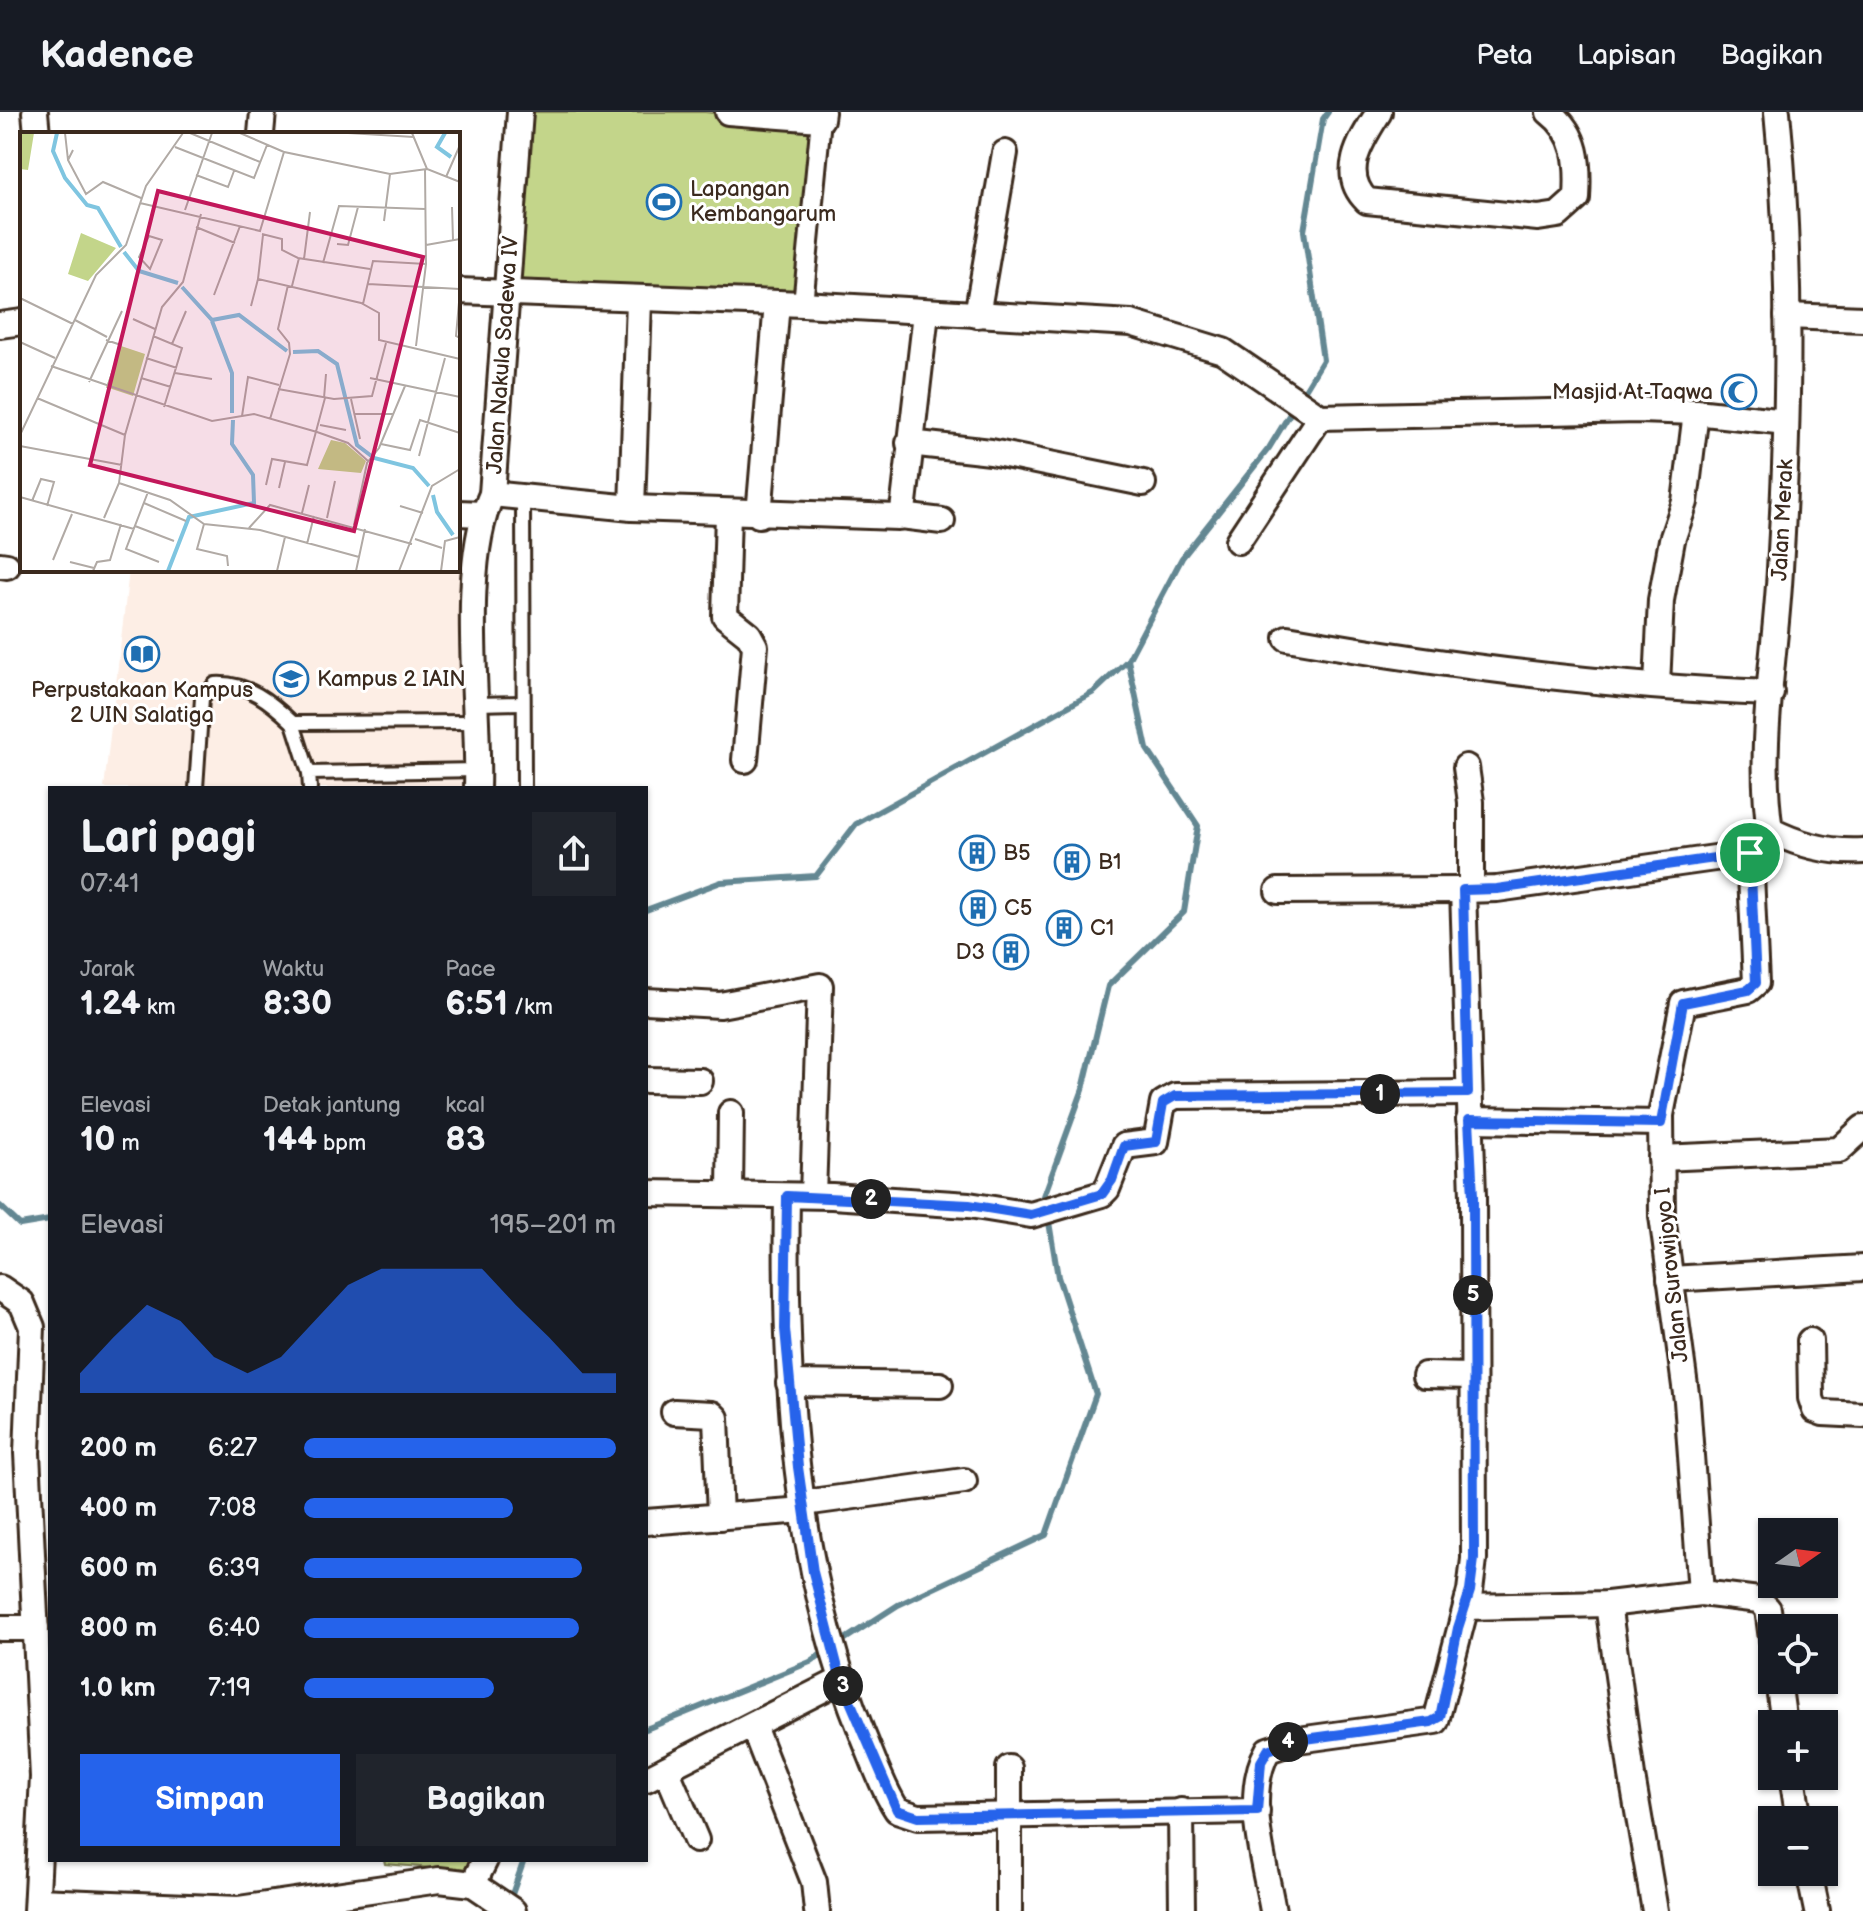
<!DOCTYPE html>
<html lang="id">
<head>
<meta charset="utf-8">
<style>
  :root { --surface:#171b24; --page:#20242c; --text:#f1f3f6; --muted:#9ea1a6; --line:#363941; --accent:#2563eb }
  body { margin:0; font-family:"Balsamiq Sans",sans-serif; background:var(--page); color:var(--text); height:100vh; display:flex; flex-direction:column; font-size:30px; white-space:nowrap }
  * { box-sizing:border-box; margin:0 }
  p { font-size:26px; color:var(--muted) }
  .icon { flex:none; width:44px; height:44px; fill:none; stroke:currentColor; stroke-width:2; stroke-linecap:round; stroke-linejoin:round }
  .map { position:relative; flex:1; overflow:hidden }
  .details { position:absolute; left:48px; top:674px; width:600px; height:1076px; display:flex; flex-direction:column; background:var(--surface); border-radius:0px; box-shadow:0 2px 6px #0004 }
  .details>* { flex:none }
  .needle { width:52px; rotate:76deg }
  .tools { position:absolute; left:1758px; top:1406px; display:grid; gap:16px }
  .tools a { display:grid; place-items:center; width:80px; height:80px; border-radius:0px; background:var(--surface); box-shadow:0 2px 6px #0004; font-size:40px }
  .pin { position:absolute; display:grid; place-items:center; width:68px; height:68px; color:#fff; margin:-34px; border:4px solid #fff; border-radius:50%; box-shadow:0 2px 8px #0007 }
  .km { position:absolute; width:40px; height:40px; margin:-20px; border-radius:50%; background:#222; color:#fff; font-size:22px; line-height:40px; text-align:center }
  .round { display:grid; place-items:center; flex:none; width:84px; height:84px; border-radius:0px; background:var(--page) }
  .head { display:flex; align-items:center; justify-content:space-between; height:136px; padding:0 32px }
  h1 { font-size:44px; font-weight:700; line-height:60px }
  .figures { display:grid; grid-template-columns:repeat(3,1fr); gap:12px; height:136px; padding:8px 32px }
  .figures div { display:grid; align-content:center }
  .figures b { font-size:34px; font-weight:700 }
  .figures small { font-size:22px; font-weight:400 }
  .figures p { font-size:22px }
  .chart { height:224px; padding:16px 32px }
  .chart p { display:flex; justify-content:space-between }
  .chart svg { width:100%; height:144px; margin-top:8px; fill:var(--accent); opacity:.7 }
  .primary-button { display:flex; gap:16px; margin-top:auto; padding:16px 32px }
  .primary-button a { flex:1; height:92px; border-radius:0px; background:var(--accent); color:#fff; font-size:32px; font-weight:700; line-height:92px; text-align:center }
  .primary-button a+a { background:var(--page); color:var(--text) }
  ul { padding:0 32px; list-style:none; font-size:26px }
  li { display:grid; grid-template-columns:128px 96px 1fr; align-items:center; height:60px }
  li i { height:20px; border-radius:10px; background:var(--accent) }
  header { display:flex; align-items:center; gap:48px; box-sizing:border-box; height:112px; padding:0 40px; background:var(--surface); border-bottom:2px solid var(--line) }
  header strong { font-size:38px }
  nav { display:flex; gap:44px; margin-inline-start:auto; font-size:28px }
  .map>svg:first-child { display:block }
  .built { fill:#fdeee5 }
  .green { fill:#c3d58a; stroke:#7f8054; stroke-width:2 }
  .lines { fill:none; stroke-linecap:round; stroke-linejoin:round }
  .stream { stroke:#648792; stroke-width:6 }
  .service-casing { stroke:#3b2a1e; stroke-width:18 }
  .pedestrian-casing { stroke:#3b2a1e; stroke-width:24 }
  .minor-casing { stroke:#3b2a1e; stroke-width:30 }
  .service { stroke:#fff; stroke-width:12 }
  .pedestrian { stroke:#fff; stroke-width:18 }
  .minor { stroke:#fff; stroke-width:24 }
  .route-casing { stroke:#fff; stroke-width:16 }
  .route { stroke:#2563eb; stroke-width:10 }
  .labels { text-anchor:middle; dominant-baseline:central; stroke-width:6; stroke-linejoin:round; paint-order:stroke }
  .poi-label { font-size:22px; fill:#3b2a1e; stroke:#fff; text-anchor:start }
  .street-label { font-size:22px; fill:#3b2a1e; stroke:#fff }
  .inset-river { fill:none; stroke:#7fc5e0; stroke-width:4 }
  .inset-road { fill:none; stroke:#b1aaa5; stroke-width:2 }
  .view { fill:#c2185b; fill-opacity:0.15; stroke:#c2185b; stroke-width:4 }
  .inset-edge { fill:none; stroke:#3b2a1e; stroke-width:4 }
</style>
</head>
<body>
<header>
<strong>Kadence</strong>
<nav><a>Peta</a><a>Lapisan</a><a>Bagikan</a></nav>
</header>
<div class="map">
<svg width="1863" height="1799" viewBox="0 0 1863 1799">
  <rect width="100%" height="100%" fill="#fff"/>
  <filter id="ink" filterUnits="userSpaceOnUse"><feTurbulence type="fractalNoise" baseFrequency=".0125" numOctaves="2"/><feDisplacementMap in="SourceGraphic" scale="16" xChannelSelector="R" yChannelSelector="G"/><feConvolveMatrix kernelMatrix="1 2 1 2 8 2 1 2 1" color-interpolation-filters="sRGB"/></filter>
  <g filter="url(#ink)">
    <path class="built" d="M458,447h9l-3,229h-360l25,-218h329z"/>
    <g class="green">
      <path d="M527,0h178l109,13 -15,167 -284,-12z"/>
      <path d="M384,1748h89l-5,11 -83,-7z"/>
    </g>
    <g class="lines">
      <g class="stream">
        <path d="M1300,286l23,-38 -19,-129 19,-112 5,-7"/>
        <path d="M646,798l75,-28 95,-6 40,-52 238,-132 34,-32"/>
        <path d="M1046,1093l-2,-9 39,-107 25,-103 76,-74 14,-86 -51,-77 -19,-89 54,-102 87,-110 25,-41"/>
        <path d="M0,1094l20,19 30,-5"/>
        <path d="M839,1531l59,-38 148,-70 50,-141 -38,-117 -10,-61"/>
        <path d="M646,1617l164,-67 19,-13"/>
        <path d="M510,1788l14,-40"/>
      </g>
      <g class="service-casing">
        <g id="service">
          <path d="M523,386l1,290"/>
          <path d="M476,592l46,-1"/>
          <path d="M293,611l16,50"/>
          <path d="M196,676l6,-90 13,-14c32,-2 56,18 78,39l183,-1"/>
          <path d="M310,676l-1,-15 169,-3"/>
        </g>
      </g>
      <g class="pedestrian-casing">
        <path id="pedestrian" d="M803,192l18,-185"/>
      </g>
      <g class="minor-casing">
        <g id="minor">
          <path d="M35,0l2,22"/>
          <path d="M728,0l93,7 1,-7"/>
          <path d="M1379,0c-17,27 -41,61 -12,89l171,17 20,-3 19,-17c2,-34 1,-64 -28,-86"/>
          <path d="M1777,0c15,151 12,305 3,457 -4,83 -23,178 -10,261 29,15 61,23 93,21"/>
          <path d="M261,22l2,-22"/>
          <path d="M458,179l345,13 328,19 92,28 97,66 319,-7 57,2 90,10"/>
          <path d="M977,203l28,-162"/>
          <path d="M1787,204l76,3"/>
          <path d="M0,213l22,-3"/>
          <path d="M909,331l82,9 152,31"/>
          <path d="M492,382l140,14 266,9 5,-6 23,-198"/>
          <path d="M632,396l7,-208"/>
          <path d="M458,401l25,1"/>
          <path d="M728,401l-3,103 24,19 6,11 -10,114"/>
          <path d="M759,403l18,-212"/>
          <path d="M901,404l41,5"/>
          <path d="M1238,429l82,-124"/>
          <path d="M0,453l7,1"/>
          <path d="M1287,526c160,28 322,49 484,55"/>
          <path d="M1657,573l4,-85 11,-60 13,-38 11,-90"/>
          <path d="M1466,655l5,35v88"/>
          <path d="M477,676c3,-84 -19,-219 15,-294l28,-382"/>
          <path d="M1278,779l185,-1"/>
          <path d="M646,889l74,4 100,-19 -7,209"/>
          <path d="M646,968l54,1"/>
          <path d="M1469,1008l192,3"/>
          <path d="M1661,1046l178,-8 24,-22"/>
          <path d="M646,1081l186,3 137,9 62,10 71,-21 5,-5 17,-43 32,-4 7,-39 12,-7 293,-3"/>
          <path d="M730,1081l1,-80"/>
          <path d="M787,1084c-3,181 6,367 75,537 11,26 20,54 35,77l21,7 339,-6"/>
          <path d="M1670,1167l193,-11"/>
          <path d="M0,1176l22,15 10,24 -5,126 16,324 -7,134"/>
          <path d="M1810,1229l1,57 4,12 8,3 40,2"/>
          <path d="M1425,1263l47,1"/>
          <path d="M789,1271l151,2"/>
          <path d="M674,1300l38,2 4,4 4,99"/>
          <path d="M804,1391l160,-22"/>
          <path d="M646,1410l158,-12"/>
          <path d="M1701,1481l-14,-192 -25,-185 -1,-101 22,-112 65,-13 8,-7 -6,-130 20,-23"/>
          <path d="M1608,1492l24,172 23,135"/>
          <path d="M1466,1495l142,-3 93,-11 58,7 9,9 4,30"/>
          <path d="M0,1516h36"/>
          <path d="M1778,1568l6,44"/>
          <path d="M753,1614l61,156 3,29"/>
          <path d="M666,1657l30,71"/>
          <path d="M1792,1664l7,44"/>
          <path d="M646,1667l195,-99"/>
          <path d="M1181,1699l1,100"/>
          <path d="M1809,1760l8,39"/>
          <path d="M473,1772l12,-24"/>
          <path d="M37,1789l202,8 200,-29 34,4 40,27"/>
          <path d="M1009,1799v-143"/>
          <path d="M1273,1799c-8,-48 -31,-116 -5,-161l30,-10 138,-19 34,-130 4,-32 -1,-363 -10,-306 34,-1 253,-36"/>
        </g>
      </g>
      <use href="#service" class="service"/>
      <use href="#pedestrian" class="pedestrian"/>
      <use href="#minor" class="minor"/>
    </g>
  </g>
  <g class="lines" filter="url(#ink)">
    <g class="route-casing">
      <path id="route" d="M1750,741l6,130 -8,7 -65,13 -22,120 -192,-3 4,76 1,363 -4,32 -12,37 -18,89 -9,5 -133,18 -30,10 -7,12 -4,49 -339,6 -21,-7 -56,-130 -28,-108 -15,-105 -13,-138 2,-133 182,9 62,10 71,-21 10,-14 12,-34 32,-4 7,-39 12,-7 293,-3 -5,-203 34,-1z"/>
    </g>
    <use href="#route" class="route"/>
  </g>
  <defs>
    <g id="stadium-ring" transform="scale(1.8)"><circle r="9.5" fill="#fff" stroke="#1f6fb2" stroke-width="1.5"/><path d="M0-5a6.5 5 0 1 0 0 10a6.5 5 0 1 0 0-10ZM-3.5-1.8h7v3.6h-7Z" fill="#1f6fb2"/></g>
    <g id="mosque-ring" transform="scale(1.8)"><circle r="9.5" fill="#fff" stroke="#1f6fb2" stroke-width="1.5"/><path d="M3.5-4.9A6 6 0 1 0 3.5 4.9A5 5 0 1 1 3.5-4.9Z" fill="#1f6fb2"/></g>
    <g id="library-ring" transform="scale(1.8)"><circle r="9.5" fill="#fff" stroke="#1f6fb2" stroke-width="1.5"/><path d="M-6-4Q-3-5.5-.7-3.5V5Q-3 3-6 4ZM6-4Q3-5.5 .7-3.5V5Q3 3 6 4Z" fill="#1f6fb2"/></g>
    <g id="university-ring" transform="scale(1.8)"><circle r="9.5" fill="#fff" stroke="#1f6fb2" stroke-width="1.5"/><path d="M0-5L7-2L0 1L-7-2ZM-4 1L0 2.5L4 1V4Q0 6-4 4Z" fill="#1f6fb2"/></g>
    <g id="building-ring" transform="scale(1.8)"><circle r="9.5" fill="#fff" stroke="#1f6fb2" stroke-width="1.5"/><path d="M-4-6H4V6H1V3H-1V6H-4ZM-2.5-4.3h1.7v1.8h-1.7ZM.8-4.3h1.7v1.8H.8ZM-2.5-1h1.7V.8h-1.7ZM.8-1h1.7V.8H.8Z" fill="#1f6fb2"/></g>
  </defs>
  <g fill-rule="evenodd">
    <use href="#stadium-ring" x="664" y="90"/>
    <use href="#mosque-ring" x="1739" y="280"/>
    <use href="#library-ring" x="142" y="542"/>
    <use href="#university-ring" x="291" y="567"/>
    <use href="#building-ring" x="977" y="741"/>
    <use href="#building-ring" x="1072" y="750"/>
    <use href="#building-ring" x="978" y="796"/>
    <use href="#building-ring" x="1064" y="816"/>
    <use href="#building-ring" x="1011" y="840"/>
  </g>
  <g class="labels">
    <g class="poi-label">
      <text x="690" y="77">Lapangan<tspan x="690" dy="25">Kembangarum</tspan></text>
      <text x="1713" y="280" text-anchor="end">Masjid At-Taqwa</text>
      <text x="317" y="567">Kampus 2 IAIN</text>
      <text x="142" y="578" text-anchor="middle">Perpustakaan Kampus<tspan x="142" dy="25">2 UIN Salatiga</tspan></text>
      <text x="1003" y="741">B5</text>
      <text x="1098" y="750">B1</text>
      <text x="1004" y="796">C5</text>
      <text x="1090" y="816">C1</text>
      <text x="985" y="840" text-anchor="end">D3</text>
    </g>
    <g class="street-label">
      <text transform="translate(503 243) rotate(-86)">Jalan Nakula Sadewa IV</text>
      <text transform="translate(1783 408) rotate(-87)">Jalan Merak</text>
      <text transform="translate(1672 1163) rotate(-96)">Jalan Surowijoyo I</text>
    </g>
  </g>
  <g transform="translate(20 20)">
    <rect width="440" height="440" fill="#fff"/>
    <path d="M0,1h14l-6,37 -8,-1zM61,101l35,15 -28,33 -20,-7zM101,214l24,8 -12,42 -27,-9zM311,308l14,3 21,18 -5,12 -43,-4z" fill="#c3d58a"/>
    <path class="inset-river" d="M37,1l-4,18 12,27 22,27 11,3 23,39M425,1l-8,14 14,10M104,120l15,19 39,12M162,155l30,33 27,-5 48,36M192,189l20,52v40M273,220l25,-1 19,13 20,81 17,13 39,10 16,18M413,363l4,17 16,23M148,439l21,-54 65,-14 -1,-28 -21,-31 1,-24"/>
    <path class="inset-road" d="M45,1l3,27M170,1l70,29M220,1l44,19M328,1l66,4M392,1l15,36 33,13M155,15l79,31 13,-33M53,18l-5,10 18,34 17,-12 38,16M176,43l32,12 6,-16M426,45l14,-32M120,71l120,28 24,-79 106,22 37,-5M432,75l1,33M165,78l27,-77M364,89l6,-47M176,95l39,16M242,102l20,5v11l16,8 72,11M243,103l-5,44 103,24 18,10v27l81,19M129,104l13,4 -12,29 -11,-12zM317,112l11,1 10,-38M406,113l34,-6M284,127l6,-47M303,131l16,-57 86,3M348,152l92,5M272,154l7,-28M440,159l-4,45 4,2M194,163l26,-69M0,166l53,26M343,172l10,-43 53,3M231,174l7,-27M113,187l22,10M55,188l32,17M133,204l29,12 -18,59M86,208l15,5 -14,43M0,210l35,16M152,212l14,-33M396,214l10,-82 -1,-95M126,226l31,10M31,234l161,55 42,-7 63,18 31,11 20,18M155,241l37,6M121,246l30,9M350,246l90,19M69,250l33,-71M258,257l56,10 38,-3 14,-53M17,266l88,37M304,266l2,-24M331,267l9,40M335,282h39M222,284l6,-39 31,8M250,287l20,-65 -1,-11 -11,-14 10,-44M300,293l26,5M0,303l76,-160 30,-30 20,-59 37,-53M361,312l29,6 10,-30 40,13M0,314l102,19M399,324l26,-98M99,351l51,17 34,24 56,6 99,27M246,353l6,-26 35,6 18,-67M259,356l6,-26M128,360l-22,57 33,13M0,365l114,32M12,369l9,-22 13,3 -7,24M124,371l42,18M380,374l23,7M282,381l7,-28M84,386l15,-35 6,-48 37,-128 21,-25 18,-68M307,386l8,-37M184,392l-7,25 30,7 1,10M334,393l13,-62 12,-15 26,-62M115,394l39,15M229,396l21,-23 142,39M395,407l27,9M287,412l7,-28M33,428l19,-46M50,430l24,6M73,439l4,-9 13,-2 11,-36M257,439l8,-34M336,439l9,-42M379,439l33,-85 28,-17M421,439l4,-30 15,-4"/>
    <path class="view" d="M138,59l265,66 -69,274 -264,-66z"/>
    <rect width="440" height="440" class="inset-edge"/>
  </g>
</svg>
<div class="tools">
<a><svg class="needle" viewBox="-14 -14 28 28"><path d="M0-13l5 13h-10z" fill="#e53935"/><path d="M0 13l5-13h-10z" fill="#9ea1a6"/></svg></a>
<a><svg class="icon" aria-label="locate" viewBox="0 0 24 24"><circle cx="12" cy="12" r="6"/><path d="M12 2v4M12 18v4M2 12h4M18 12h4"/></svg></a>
<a>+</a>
<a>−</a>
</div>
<div class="pin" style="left:1750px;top:741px;background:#1e9e55"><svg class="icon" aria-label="arrive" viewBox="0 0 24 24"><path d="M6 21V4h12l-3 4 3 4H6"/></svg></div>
<b class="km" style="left:1380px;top:982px">1</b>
<b class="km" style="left:871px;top:1087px">2</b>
<b class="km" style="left:843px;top:1574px">3</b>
<b class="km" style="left:1288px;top:1630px">4</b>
<b class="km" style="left:1473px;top:1183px">5</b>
<section class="details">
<div class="head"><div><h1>Lari pagi</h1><p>07:41</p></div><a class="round"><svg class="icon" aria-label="share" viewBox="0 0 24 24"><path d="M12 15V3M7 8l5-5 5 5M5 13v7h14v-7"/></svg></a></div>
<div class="figures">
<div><p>Jarak</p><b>1.24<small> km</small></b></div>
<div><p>Waktu</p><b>8:30</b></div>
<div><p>Pace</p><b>6:51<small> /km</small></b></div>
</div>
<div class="figures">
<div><p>Elevasi</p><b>10<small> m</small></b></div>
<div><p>Detak jantung</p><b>144<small> bpm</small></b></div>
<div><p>kcal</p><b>83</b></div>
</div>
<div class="chart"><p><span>Elevasi</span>195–201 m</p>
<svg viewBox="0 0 160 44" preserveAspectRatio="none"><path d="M0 44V38L10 27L20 17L30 22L40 33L50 38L60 33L70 22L80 11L90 6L100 6L110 6L120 6L130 17L140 27L150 38L160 38V44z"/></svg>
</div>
<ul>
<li><b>200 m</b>6:27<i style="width:100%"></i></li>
<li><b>400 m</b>7:08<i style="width:67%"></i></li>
<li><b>600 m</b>6:39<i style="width:89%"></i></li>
<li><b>800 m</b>6:40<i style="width:88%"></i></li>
<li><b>1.0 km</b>7:19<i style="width:61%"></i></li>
</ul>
<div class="primary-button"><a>Simpan</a><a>Bagikan</a></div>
</section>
</div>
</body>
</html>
